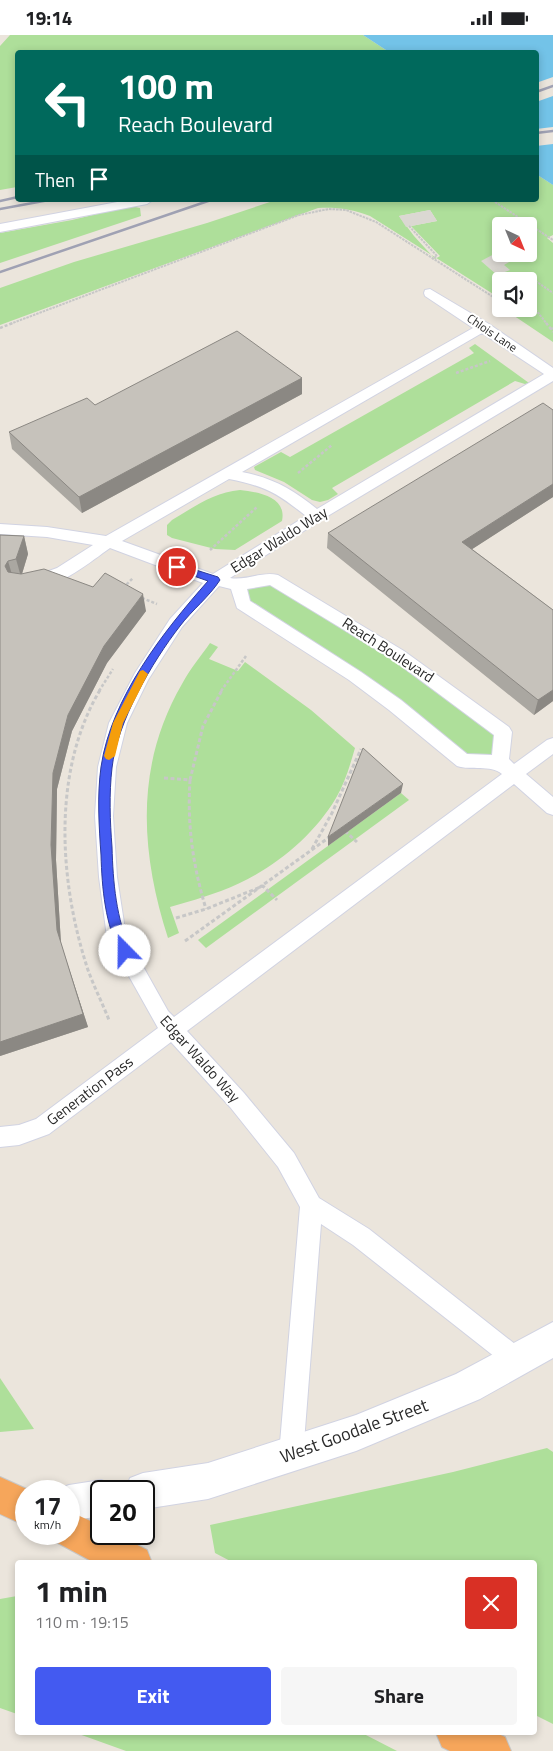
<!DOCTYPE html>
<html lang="en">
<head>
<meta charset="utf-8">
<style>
  :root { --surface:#fff; --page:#f6f6f6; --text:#202124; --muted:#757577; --accent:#435af1 }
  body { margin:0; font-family:"Titillium Web",sans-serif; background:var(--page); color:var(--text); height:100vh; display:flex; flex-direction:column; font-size:19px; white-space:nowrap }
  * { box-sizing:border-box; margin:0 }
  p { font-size:16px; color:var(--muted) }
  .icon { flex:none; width:28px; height:28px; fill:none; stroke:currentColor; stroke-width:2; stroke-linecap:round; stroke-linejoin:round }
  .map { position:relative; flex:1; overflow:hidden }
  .side { position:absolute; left:15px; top:1525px; width:522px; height:175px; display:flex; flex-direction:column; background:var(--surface); border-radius:5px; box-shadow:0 2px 8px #0003 }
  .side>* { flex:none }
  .hud { position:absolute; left:15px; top:15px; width:524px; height:152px; border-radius:5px; box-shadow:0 2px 8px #0003; background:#00695c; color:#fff; overflow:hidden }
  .needle { width:32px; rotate:137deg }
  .controls { position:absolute; left:492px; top:182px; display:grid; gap:10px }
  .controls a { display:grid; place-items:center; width:45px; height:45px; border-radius:5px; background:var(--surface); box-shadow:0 2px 8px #0003; font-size:25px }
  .speed { position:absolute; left:15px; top:1445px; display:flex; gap:10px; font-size:25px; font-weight:700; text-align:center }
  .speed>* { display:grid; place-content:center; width:65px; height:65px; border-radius:50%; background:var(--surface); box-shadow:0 2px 8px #0003; line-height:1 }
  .speed small { font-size:12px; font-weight:400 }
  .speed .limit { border:2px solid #111; border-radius:8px; background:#fff; color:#111 }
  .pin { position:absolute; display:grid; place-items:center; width:42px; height:42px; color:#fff; margin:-21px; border:2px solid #fff; border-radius:50%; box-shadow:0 1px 5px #0007 }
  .me { position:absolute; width:55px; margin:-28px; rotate:338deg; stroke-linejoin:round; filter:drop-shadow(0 0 4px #0008) }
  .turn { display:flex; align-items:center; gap:18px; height:105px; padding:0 20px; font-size:22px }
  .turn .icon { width:65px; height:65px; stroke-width:2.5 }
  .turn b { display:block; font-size:35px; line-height:42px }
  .then { display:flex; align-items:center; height:48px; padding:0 20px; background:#0003; gap:10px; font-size:19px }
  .round { display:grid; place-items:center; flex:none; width:52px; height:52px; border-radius:5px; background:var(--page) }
  .overview { display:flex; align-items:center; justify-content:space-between; height:85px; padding:0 20px }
  h1 { font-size:30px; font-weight:700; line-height:38px }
  .action { display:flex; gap:10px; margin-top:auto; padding:10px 20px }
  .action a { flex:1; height:58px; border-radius:5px; background:var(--accent); color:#fff; font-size:20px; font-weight:700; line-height:58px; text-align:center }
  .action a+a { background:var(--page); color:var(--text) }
  .status { display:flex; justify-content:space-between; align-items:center; height:35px; padding:0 25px; background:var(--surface); direction:ltr }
  .status svg { height:14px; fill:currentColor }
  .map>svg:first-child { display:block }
  .green { fill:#aedf9a; fill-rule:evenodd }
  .plaza { fill:#dbd8d2 }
  .water { fill:#73c3e8 }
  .pier { fill:#ebe5dc }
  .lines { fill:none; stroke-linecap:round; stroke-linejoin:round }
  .lane-casing { stroke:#d1d3e2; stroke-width:2 }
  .secondary-casing { stroke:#d1d3e2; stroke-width:2 }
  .highway-casing { stroke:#c7c7c7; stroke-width:2 }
  .path-far2 { stroke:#c7c7c7; stroke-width:2; stroke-dasharray:2.5 1; stroke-linecap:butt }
  .path-far1 { stroke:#c7c7c7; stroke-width:2.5; stroke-dasharray:3 2; stroke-linecap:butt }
  .path { stroke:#c7c7c7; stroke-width:3; stroke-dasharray:4 2.5; stroke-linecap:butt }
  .lane { fill:#fff; fill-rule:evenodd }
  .secondary { fill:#fff; fill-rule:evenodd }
  .highway { fill:#f6a65b; fill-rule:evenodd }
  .rail { stroke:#9fa1b3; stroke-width:2.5 }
  .wall { fill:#aaa7a1 }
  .shaded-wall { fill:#8b8883 }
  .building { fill:#c6c2bb; stroke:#8b8883 }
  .route { fill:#435af1; stroke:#2c3a9d }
  .slow { fill:#f59e0b }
  .labels { text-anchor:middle; stroke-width:4; stroke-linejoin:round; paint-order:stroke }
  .far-street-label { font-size:12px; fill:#292929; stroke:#fff }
  .street-label { font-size:15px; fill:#292929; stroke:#fff }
  .near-street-label { font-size:18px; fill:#292929; stroke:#fff }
</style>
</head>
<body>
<div class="status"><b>19:14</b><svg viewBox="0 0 49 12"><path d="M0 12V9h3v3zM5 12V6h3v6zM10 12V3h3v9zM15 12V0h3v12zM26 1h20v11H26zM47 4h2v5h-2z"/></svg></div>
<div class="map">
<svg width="553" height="1716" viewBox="0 0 553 1716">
  <rect width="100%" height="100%" fill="#ebe5dc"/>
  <g class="green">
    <polygon points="10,0 363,0 389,17 18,18 17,152 0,155 0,11"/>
    <path d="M 536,139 L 553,150 L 553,200 L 547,203 L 553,208 L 553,307 L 504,274 L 529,274 L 529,246 L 501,246 L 501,264 L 370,181 C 352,174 336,172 318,173 L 0,290 L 0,253 L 74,227 L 207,188 L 276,165 L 536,165 ZM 430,175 L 437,186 L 411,191 L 440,221 L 435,224 L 414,201 L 399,181 ZM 501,191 L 529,191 L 529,219 L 501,219 Z"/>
    <polygon points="130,171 140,173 141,181 0,228 0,198 72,185"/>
    <polygon points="475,309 529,348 525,349 515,346 332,453 338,459 328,465 320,467 312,465 284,447 255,435 254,432 281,417 290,422 474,318 469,313"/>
    <path d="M 240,455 C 259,457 287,462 282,486 L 235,515 L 215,514 L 172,503 L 167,500 L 167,490 L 172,485 C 194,472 214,457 240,455 Z"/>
    <polygon points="272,544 503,697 500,727 463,726 395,670 243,569 238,550"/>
    <path d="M 210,608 L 218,612 L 209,624 L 238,636 L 245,627 L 311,675 L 355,713 C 350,730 345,748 336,763 C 311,805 267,839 221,856 C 205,862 187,867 170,872 L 179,898 L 168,903 C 140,816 135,730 182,649 C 190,634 201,621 210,608 Z"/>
    <polygon points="401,758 409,765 206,913 198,905"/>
    <polygon points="0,1343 34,1394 0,1397"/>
    <polygon points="547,1413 553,1417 553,1689 535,1680 535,1528 234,1528 215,1518 210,1490 453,1437"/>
    <polygon points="17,1561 18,1561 17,1679 0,1673 0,1564"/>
    <polygon points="76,1698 362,1698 397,1716 126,1716"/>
  </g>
  <g class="plaza">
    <polygon points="430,175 437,186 406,192 399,181"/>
    <polygon points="496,218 511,226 504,230 510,235 497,240 481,226"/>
  </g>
  <polygon class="water" points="363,0 553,0 553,150 536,139 536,18 389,17"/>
  <g class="pier">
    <polygon points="553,42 553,61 536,67 536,48"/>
    <polygon points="553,92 553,109 536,111 536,94"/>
  </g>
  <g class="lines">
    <g class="lane-casing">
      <g id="lane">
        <polygon points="128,165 153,165 147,169 0,197 0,189"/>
        <path d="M 430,254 L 489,289 L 553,333 L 553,346 L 321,485 L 230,543 C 246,546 262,536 278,540 L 404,616 L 509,692 L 512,697 L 509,724 L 514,729 L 547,705 L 553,703 L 553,719 L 526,739 L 553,762 L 553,780 L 547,778 L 514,749 L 187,996 L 244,1058 L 294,1118 L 319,1163 L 369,1194 L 525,1317 L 529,1325 L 525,1333 L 517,1337 L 509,1333 L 353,1210 L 321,1189 L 303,1420 L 300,1429 L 291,1432 L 282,1429 L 279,1420 L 300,1172 L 278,1132 L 230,1072 L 171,1007 L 49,1099 L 19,1110 L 0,1112 L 0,1092 L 19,1090 L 36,1084 L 158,993 L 107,902 L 99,842 L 95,781 L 98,732 L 109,688 L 135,638 L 170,584 L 203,548 L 110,513 C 90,527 52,559 27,552 L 25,548 L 27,544 L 57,533 L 93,510 L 47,502 L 0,499 L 0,489 L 47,492 L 106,501 L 473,293 L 425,261 L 424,258 L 425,255 ZM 482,298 L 544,339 L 317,474 C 292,454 273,443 242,437 ZM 229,444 C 265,451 277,458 306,481 L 213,539 L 122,506 ZM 270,550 L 392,624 L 494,700 L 492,720 L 467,719 L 401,665 L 361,637 L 250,566 L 247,554 ZM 219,551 L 231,554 L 237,573 L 349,645 L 389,675 L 457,731 C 471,736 490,729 502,739 L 174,982 L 168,976 L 126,901 L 117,842 L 113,781 L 116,732 L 127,688 L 148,645 L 182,592 Z"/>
      </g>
    </g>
    <g class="secondary-casing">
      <g id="secondary">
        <polygon points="553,1287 553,1323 480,1364 356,1416 208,1464 144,1474 144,1456 125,1456 130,1443 143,1438 208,1428 356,1380 456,1339"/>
        <polygon points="101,1445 114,1450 116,1456 101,1456 101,1481 69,1486 69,1456 56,1455 69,1450"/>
      </g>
    </g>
    <g class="highway-casing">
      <g id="highway">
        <polygon points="0,1442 31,1456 26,1456 26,1491 0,1479"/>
        <polygon points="69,1476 101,1491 101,1499 116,1499 147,1515 152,1528 95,1528 56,1507 53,1499 69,1499"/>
        <polygon points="436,1698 496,1698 505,1702 511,1716 450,1716 442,1712"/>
      </g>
    </g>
    <g class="path-far2">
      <polyline points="495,167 553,205"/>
      <polyline points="409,191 437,221 432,224"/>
      <polyline points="501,239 509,246"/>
      <polyline points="514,246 527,240 553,258"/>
      <polyline points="529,266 547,289"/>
      <polyline points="10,289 299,180 329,174 346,175 376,187 501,267 495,270"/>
    </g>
    <g class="path-far1">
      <polyline points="546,288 551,294"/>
      <polyline points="0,293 13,288"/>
      <polyline points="553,293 551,294 553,297"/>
      <polyline points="456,338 490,326"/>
      <polyline points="298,438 332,410"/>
      <polyline points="210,515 257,472"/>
      <polyline points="123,553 133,543"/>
      <polyline points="142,563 157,569"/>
      <polyline points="99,656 113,634"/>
      <polyline points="221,656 246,621"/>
    </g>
    <g class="path">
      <path d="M 100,655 C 52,736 59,845 87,932 C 93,950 102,967 109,985"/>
      <polyline points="164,743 190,745 203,691 222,655"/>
      <path d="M 190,745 C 187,790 193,831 206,874"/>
      <polyline points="345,796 357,807"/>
      <polyline points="312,814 332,778 361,714"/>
      <polyline points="176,883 206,874 263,851 277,865"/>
      <polyline points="185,906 331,801"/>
    </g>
    <use href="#lane" class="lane"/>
    <use href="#secondary" class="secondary"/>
    <use href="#highway" class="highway"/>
    <g class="rail">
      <polyline points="536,57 553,51"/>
      <polyline points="536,98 553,96"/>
      <polyline points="0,166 18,162"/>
      <polyline points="0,174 49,165"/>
      <polyline points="0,237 211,165"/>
    </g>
  </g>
  <g class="wall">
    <polygon points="302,343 302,359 82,478 12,414 9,397 95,370"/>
    <polygon points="553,375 553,462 472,514 553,575 553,666 534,680 327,513 328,498"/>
    <polygon points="0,500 24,501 28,519 22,539 146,576 107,628 72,696 57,754 56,825 61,909 88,992 0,1021"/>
  </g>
  <g class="shaded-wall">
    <polygon points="302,343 302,359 82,478 79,462"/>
    <polygon points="553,449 553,462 460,522 462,507"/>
    <polygon points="24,501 28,519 21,542 16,524"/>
    <polygon points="8,526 13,543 9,548 5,531"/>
    <polygon points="143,559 146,576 107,628 72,696 57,754 56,825 61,909 88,992 0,1021 0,1007 57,895 51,810 53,738 68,680 104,611"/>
    <polygon points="553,655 553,666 534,680 538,665"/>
    <polygon points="403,749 401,758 328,811 328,802"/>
  </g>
  <g class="building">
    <polygon points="237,296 302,343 79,462 9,397 87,363 95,370"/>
    <polygon points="543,368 553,375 553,449 462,507 553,575 553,655 538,665 328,498"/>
    <polygon points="0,500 24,501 16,524 8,526 5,531 8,537 21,539 44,534 93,552 105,538 143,559 104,611 68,680 53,738 51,810 57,895 83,979 0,1007"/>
    <polygon points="363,713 403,749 328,802"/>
  </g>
  <path class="route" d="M 177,529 L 218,542 L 220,545 C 209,562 192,575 180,591 C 152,627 117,687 112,733 C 109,759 110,786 112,812 C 113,847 116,884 131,916 L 129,919 L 125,921 L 121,919 C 105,890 102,853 101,820 C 99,791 97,761 101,732 C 111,663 163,597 208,546 L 174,534 L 172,532 Z"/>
  <polygon class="slow" points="143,635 148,639 123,688 115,721 109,725 106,724 104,721 113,688 140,636"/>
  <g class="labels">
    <g class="far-street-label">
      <text transform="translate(492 298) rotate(34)" y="4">Chlois Lane</text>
    </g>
    <g class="street-label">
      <text transform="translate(279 505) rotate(-32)" y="5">Edgar Waldo Way</text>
      <text transform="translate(388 615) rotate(33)" y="5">Reach Boulevard</text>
      <text transform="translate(200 1024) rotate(48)" y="5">Edgar Waldo Way</text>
      <text transform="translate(90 1056) rotate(-37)" y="5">Generation Pass</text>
    </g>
    <g class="near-street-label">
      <text transform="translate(354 1396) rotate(-20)" y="6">West Goodale Street</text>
    </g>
  </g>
</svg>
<div class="controls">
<a><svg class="needle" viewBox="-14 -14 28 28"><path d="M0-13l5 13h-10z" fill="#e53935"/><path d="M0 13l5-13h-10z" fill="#757577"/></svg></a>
<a><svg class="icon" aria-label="sound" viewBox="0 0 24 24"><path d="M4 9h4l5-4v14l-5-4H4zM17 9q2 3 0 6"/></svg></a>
</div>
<div class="speed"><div>17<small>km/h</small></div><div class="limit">20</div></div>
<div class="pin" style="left:177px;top:532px;background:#d93025"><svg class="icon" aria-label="arrive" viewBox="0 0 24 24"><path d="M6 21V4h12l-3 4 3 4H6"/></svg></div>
<svg class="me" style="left:125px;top:916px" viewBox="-20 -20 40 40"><circle r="19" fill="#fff"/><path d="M0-13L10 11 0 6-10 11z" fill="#435af1"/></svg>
<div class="hud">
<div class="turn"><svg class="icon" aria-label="left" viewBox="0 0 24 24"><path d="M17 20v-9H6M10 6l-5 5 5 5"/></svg><div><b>100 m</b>Reach Boulevard</div></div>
<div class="then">Then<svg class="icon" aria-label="arrive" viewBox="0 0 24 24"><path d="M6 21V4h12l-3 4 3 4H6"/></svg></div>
</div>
<section class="side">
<div class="overview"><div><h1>1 min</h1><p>110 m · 19:15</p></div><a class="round" style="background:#d93025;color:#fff"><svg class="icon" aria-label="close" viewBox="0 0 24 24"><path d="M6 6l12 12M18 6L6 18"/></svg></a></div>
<div class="action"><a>Exit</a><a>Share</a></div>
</section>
</div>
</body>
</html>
